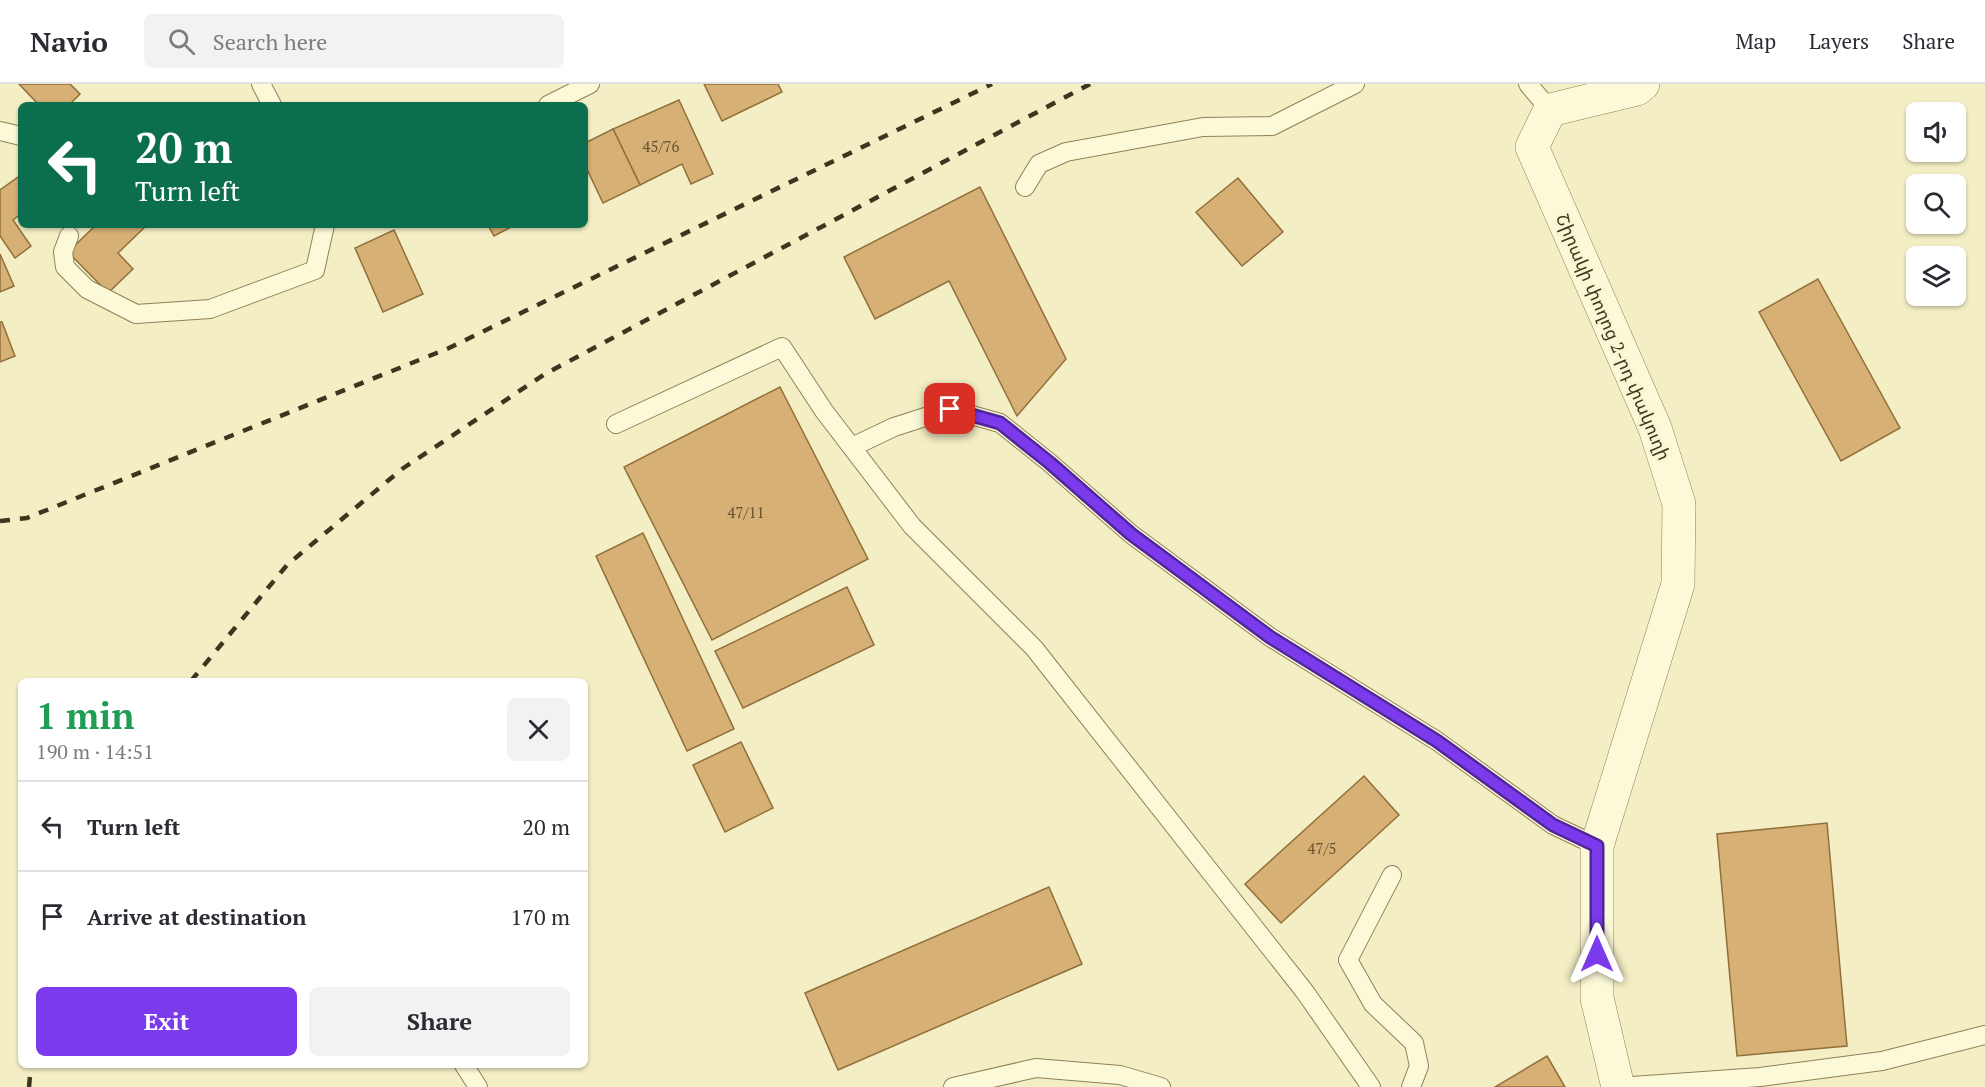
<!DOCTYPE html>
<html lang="en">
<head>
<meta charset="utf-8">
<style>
  :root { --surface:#fff; --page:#f2f2f3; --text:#2b2b33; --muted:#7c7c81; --line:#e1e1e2; --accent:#7c3aed }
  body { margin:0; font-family:"PT Serif","Noto Sans Armenian",serif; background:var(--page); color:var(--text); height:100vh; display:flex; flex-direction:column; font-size:22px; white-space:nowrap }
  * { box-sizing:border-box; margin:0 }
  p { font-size:20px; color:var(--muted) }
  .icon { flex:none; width:33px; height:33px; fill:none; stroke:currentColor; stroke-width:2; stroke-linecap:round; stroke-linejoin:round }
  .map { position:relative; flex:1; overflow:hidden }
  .drawer { position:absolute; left:18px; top:594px; width:570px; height:390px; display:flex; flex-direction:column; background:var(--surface); border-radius:9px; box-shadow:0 2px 4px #0004 }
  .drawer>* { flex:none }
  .banner { position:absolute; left:18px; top:18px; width:570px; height:126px; border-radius:9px; box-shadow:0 2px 4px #0004; background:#0b6e4f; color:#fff; overflow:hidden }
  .buttons { position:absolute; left:1906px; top:18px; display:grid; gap:12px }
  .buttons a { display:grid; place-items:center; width:60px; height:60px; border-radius:9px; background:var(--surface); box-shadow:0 2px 4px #0004; font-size:30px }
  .pin { position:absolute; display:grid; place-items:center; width:51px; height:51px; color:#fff; margin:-26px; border-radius:12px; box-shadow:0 3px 9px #0006 }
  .me { position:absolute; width:66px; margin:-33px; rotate:0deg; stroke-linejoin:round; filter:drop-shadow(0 0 4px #0008) }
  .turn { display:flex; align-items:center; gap:21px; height:126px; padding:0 18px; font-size:27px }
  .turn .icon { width:78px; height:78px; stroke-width:2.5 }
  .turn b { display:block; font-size:42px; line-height:51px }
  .round { display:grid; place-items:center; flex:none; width:63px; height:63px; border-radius:9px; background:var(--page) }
  .overview { display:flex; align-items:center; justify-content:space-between; height:102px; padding:0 18px }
  h1 { font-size:36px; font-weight:700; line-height:45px; color:#1e9e55 }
  .cta { display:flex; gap:12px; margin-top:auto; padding:12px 18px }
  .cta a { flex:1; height:69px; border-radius:9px; background:var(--accent); color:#fff; font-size:24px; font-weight:700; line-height:69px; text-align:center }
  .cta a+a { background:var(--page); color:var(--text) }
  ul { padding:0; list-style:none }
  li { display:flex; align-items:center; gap:18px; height:90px; padding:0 18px; border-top:2px solid var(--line) }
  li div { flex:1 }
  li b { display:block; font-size:22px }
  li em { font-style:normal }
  header { display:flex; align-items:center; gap:36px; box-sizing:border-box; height:84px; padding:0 30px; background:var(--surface); border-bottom:2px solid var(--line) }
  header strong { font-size:28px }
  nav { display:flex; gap:33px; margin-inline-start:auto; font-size:21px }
  .search { width:420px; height:54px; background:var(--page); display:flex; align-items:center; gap:15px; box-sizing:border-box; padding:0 21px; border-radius:9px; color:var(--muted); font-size:22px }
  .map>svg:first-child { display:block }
  .building { fill:#d6b075; stroke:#926f3a; stroke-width:1.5 }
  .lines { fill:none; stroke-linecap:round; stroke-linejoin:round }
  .lane-casing { stroke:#908157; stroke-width:20 }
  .street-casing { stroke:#908157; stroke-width:34 }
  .lane { stroke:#fcf9d8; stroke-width:18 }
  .street { stroke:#fcf9d8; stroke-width:33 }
  .rail { stroke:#3f341d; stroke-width:4.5; stroke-dasharray:10 10; stroke-linecap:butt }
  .route-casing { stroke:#51269a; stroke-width:15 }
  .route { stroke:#7c3aed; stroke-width:10 }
  .labels { text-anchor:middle; stroke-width:6; stroke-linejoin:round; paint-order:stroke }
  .number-label { font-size:15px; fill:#655333 }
  .street-label { font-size:18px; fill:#3f341d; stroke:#f9f6d4 }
</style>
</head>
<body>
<header>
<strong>Navio</strong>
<div class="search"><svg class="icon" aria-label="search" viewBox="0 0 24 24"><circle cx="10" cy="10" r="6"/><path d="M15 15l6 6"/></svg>Search here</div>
<nav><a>Map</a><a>Layers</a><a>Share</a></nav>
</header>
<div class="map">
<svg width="1985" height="1003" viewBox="0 0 1985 1003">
  <rect width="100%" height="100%" fill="#f3eec4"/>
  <g class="building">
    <polygon points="19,0 70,0 80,10 69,21 39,21"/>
    <polygon points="704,0 778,0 782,8 722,37"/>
    <polygon points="679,16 713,90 691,100 682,80 640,101 613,45"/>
    <polygon points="613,45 640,101 603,119 585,81 585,59"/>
    <polygon points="21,91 21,130 13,136 31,162 15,174 0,152 0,106"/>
    <polygon points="1238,94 1283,148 1242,182 1196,128"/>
    <polygon points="980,103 1066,275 1017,332 949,197 875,235 844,173"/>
    <polygon points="96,141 147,141 118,169 133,185 108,209 68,168"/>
    <polygon points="488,141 515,141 494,152"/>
    <polygon points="394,146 423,210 383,228 355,164"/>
    <polygon points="0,170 14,202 0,208"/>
    <polygon points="1818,195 1900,344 1841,377 1759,228"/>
    <polygon points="0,238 2,238 15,272 0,278"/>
    <polygon points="780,303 868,475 712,556 624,383"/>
    <polygon points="643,449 734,645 687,667 596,472"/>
    <polygon points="847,503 874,561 743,624 715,567"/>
    <polygon points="741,658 773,724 725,748 693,681"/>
    <polygon points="1364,692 1399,731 1281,839 1245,800"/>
    <polygon points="1827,739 1847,962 1737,972 1717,750"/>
    <polygon points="1049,803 1082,880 838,986 805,909"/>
    <polygon points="1547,972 1565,1003 1495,1003"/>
  </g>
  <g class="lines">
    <g class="lane-casing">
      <g id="lane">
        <polyline points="261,0 272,21"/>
        <polyline points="1528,0 1550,26"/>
        <polyline points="548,21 590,0"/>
        <polyline points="0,47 21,52"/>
        <polyline points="1025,103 1039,80 1066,68 1203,43 1272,42 1355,0"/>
        <polyline points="69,152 63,168 65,183 87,205 136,230 210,225 315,186 325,141"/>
        <polyline points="616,340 782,263 824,327 912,442 1034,564 1305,908 1371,1003"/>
        <polyline points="852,363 894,343 950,325 1000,339 1050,379 1131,450 1270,553 1437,657 1553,741 1597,762"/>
        <polyline points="1392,791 1348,876 1373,920 1414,959 1419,982 1411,1003"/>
        <polyline points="464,981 478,1003"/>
        <polyline points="953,1003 1036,984 1120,991 1161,1003"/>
        <polyline points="1618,1003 1760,993 1882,977 1985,951"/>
      </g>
    </g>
    <g class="street-casing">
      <polyline id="street" points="1618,1003 1597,914 1597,762 1678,500 1679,420 1655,344 1532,63 1550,26 1637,5 1643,0"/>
    </g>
    <use href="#lane" class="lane"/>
    <use href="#street" class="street"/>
    <g class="rail">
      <polyline points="0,437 27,434 449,264 992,0"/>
      <polyline points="191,597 287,481 402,385 545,290 1090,0"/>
      <polyline points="29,1003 31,981"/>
    </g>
  </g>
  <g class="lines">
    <g class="route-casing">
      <polyline id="route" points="950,325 1000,339 1050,379 1131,450 1270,553 1437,657 1553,741 1597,762 1597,870"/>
    </g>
    <use href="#route" class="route"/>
  </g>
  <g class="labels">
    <g class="number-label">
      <text x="661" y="68">45/76</text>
      <text x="746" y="434">47/11</text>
      <text x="1322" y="770">47/5</text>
    </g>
    <g class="street-label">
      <text transform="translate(1613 253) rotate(67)" y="6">Շիրակի փողոց 2-րդ փակուղի</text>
    </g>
  </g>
</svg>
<div class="buttons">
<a><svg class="icon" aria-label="sound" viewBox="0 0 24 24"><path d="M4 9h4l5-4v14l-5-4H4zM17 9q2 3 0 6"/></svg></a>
<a><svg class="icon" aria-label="search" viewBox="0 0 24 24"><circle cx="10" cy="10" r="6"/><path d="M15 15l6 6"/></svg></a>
<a><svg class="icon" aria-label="layers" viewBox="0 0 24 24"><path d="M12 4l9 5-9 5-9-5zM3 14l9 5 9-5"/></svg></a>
</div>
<div class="pin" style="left:950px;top:325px;background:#d93025"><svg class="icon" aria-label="arrive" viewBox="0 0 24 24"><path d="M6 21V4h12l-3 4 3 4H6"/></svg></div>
<svg class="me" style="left:1597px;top:870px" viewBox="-20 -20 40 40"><path d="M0-17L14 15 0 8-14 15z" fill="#7c3aed" stroke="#fff" stroke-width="4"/></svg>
<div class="banner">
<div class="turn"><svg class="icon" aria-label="left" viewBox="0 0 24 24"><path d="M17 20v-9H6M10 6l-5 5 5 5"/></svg><div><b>20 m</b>Turn left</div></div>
</div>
<section class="drawer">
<div class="overview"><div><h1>1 min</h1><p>190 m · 14:51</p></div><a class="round"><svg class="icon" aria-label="close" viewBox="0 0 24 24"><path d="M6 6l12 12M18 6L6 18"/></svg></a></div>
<ul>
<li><svg class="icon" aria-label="left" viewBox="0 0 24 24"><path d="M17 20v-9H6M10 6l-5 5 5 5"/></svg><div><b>Turn left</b></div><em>20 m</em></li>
<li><svg class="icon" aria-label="arrive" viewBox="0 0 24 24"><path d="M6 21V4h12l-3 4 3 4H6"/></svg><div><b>Arrive at destination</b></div><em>170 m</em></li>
</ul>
<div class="cta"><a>Exit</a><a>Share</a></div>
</section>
</div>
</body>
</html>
